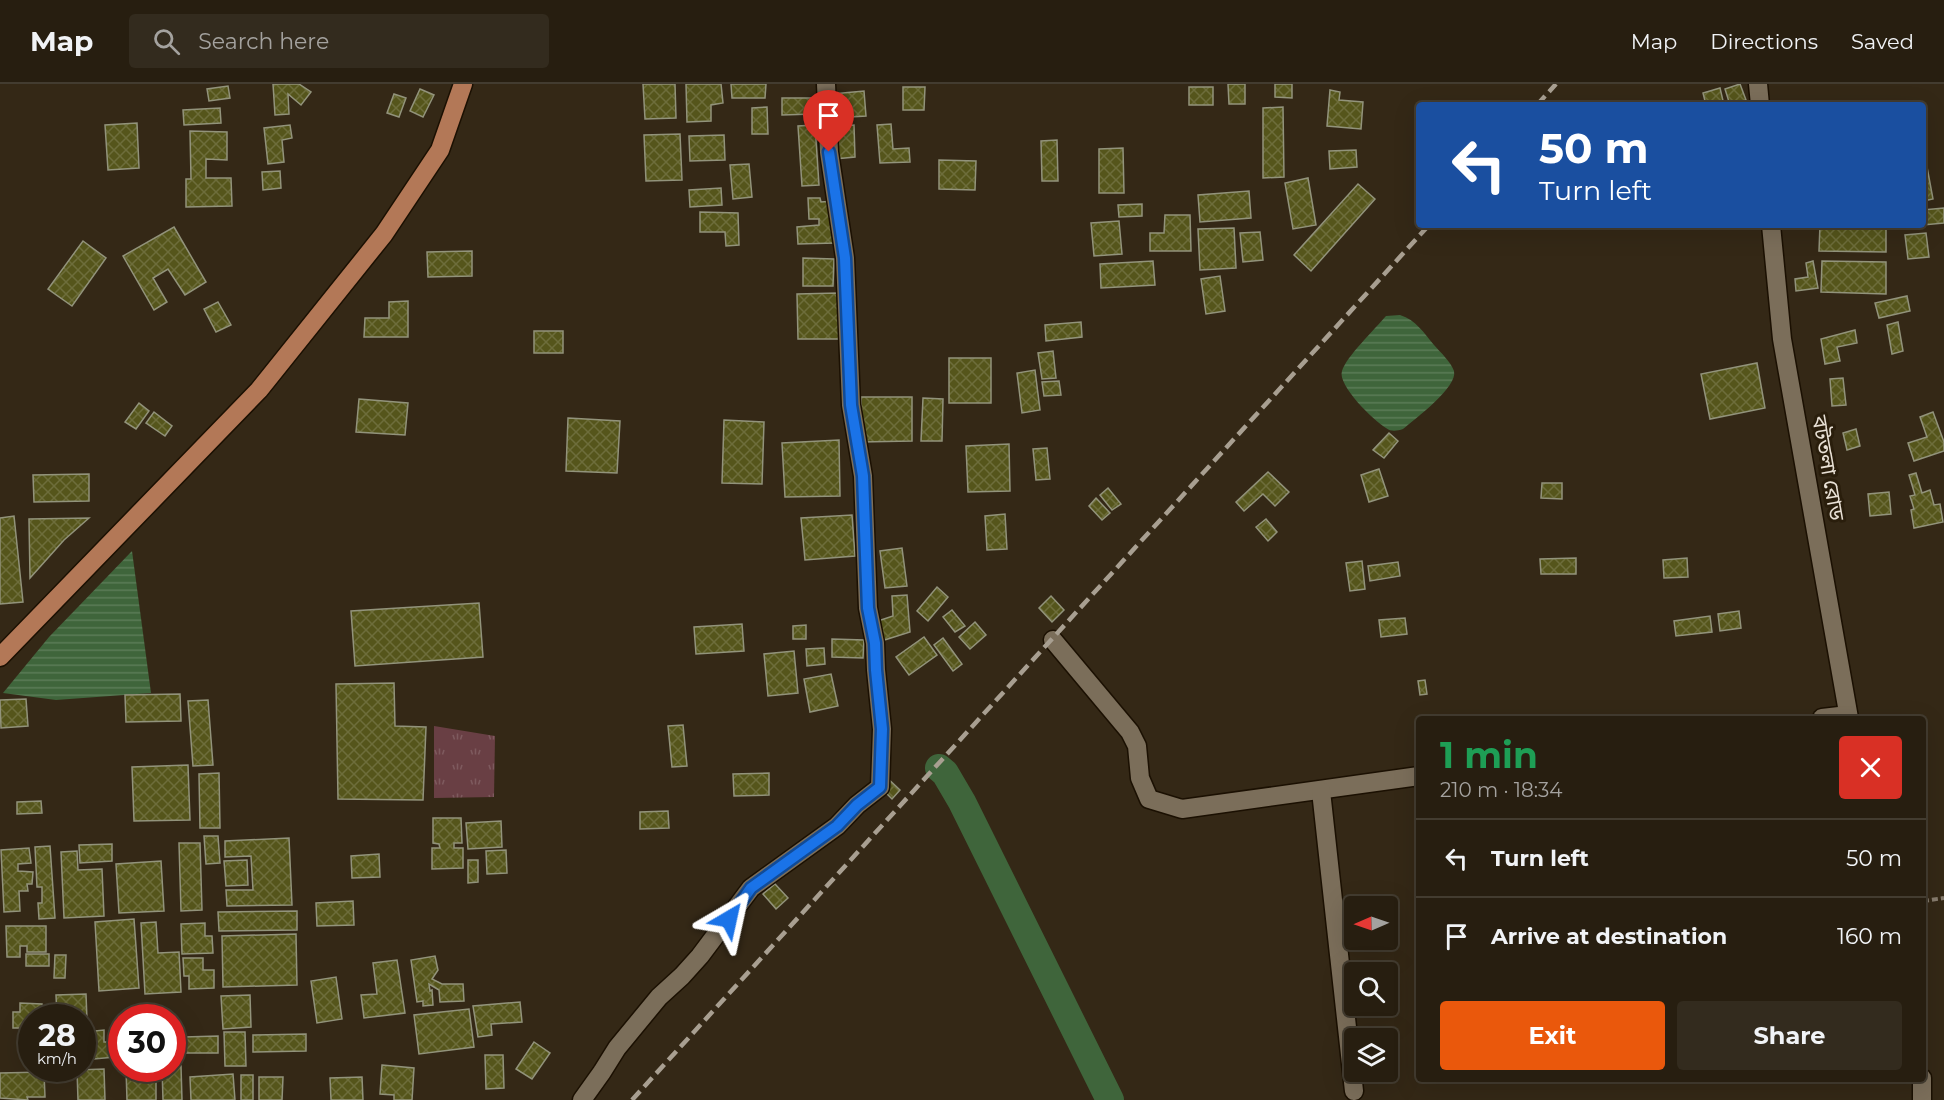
<!DOCTYPE html>
<html lang="en">
<head>
<meta charset="utf-8">
<style>
  :root { --surface:#271e10; --page:#332b1e; --text:#f1f3f6; --muted:#a4a29f; --line:#433c30; --accent:#ea580c }
  body { margin:0; font-family:Montserrat,"Noto Sans Bengali",sans-serif; background:var(--page); color:var(--text); height:100vh; display:flex; flex-direction:column; font-size:22px; white-space:nowrap }
  * { box-sizing:border-box; margin:0 }
  p { font-size:20px; color:var(--muted) }
  .icon { flex:none; width:33px; height:33px; fill:none; stroke:currentColor; stroke-width:2; stroke-linecap:round; stroke-linejoin:round }
  .map { position:relative; flex:1; overflow:hidden }
  .sheet { position:absolute; left:1416px; top:632px; width:510px; height:366px; display:flex; flex-direction:column; background:var(--surface); border-radius:6px; box-shadow:0 6px 24px #0002,0 0 0 2px var(--line) }
  .sheet>* { flex:none }
  .hud { position:absolute; left:1416px; top:18px; width:510px; height:126px; border-radius:6px; box-shadow:0 6px 24px #0002,0 0 0 2px var(--line); background:#1a4fa0; color:#fff; overflow:hidden }
  .needle { width:39px; rotate:268deg }
  .controls { position:absolute; left:1344px; top:812px; display:grid; gap:12px }
  .controls a { display:grid; place-items:center; width:54px; height:54px; border-radius:6px; background:var(--surface); box-shadow:0 6px 24px #0002,0 0 0 2px var(--line); font-size:30px }
  .speed { position:absolute; left:18px; top:920px; display:flex; gap:12px; font-size:30px; font-weight:700; text-align:center }
  .speed>* { display:grid; place-content:center; width:78px; height:78px; border-radius:50%; background:var(--surface); box-shadow:0 6px 24px #0002,0 0 0 2px var(--line); line-height:1 }
  .speed small { font-size:15px; font-weight:400 }
  .speed .limit { border:9px solid #d22; background:#fff; color:#111 }
  .pin { position:absolute; display:grid; place-items:center; width:51px; height:51px; color:#fff; margin:-62px -26px; border-radius:50% 50% 50% 0; rotate:-45deg; box-shadow:0 0 6px #0007 }
  .pin .icon { rotate:45deg }
  .me { position:absolute; width:66px; margin:-33px; rotate:36deg; stroke-linejoin:round; filter:drop-shadow(0 0 4px #0008) }
  .turn { display:flex; align-items:center; gap:21px; height:126px; padding:0 24px; font-size:27px }
  .turn .icon { width:78px; height:78px; stroke-width:2.5 }
  .turn b { display:block; font-size:42px; line-height:51px }
  .round { display:grid; place-items:center; flex:none; width:63px; height:63px; border-radius:6px; background:var(--page) }
  .overview { display:flex; align-items:center; justify-content:space-between; height:102px; padding:0 24px }
  h1 { font-size:36px; font-weight:700; line-height:45px; color:#1e9e55 }
  .button { display:flex; gap:12px; margin-top:auto; padding:12px 24px }
  .button a { flex:1; height:69px; border-radius:6px; background:var(--accent); color:#fff; font-size:24px; font-weight:700; line-height:69px; text-align:center }
  .button a+a { background:var(--page); color:var(--text) }
  ul { padding:0; list-style:none }
  li { display:flex; align-items:center; gap:18px; height:78px; padding:0 24px; border-top:2px solid var(--line) }
  li div { flex:1 }
  li b { display:block; font-size:22px }
  li em { font-style:normal }
  header { display:flex; align-items:center; gap:36px; box-sizing:border-box; height:84px; padding:0 30px; background:var(--surface); border-bottom:2px solid var(--line) }
  header strong { font-size:28px }
  nav { display:flex; gap:33px; margin-inline-start:auto; font-size:21px }
  .search { width:420px; height:54px; background:var(--page); display:flex; align-items:center; gap:15px; box-sizing:border-box; padding:0 21px; border-radius:6px; color:var(--muted); font-size:22px }
  .map>svg:first-child { display:block }
  .park { fill:url(#park-tufts) }
  .water { fill:url(#water-rules) }
  .lines { fill:none; stroke-linecap:round; stroke-linejoin:round }
  .canal { stroke:#3f653b; stroke-width:28 }
  .building { fill:url(#building-cross-hatch); stroke:#92937b; stroke-width:1.5 }
  .minor-casing { stroke:#1b1002; stroke-width:21 }
  .major-casing { stroke:#1b1002; stroke-width:21 }
  .path { stroke:#867b6d; stroke-width:4; stroke-dasharray:6 3; stroke-linecap:butt }
  .minor { stroke:#7b6e5a; stroke-width:18 }
  .major { stroke:#b37857; stroke-width:18 }
  .rail { stroke:#a89f91; stroke-width:4.5; stroke-dasharray:12 6; stroke-linecap:butt }
  .route-casing { stroke:#114b97; stroke-width:15 }
  .route { stroke:#1a73e8; stroke-width:10 }
  .labels { text-anchor:middle; stroke-width:6; stroke-linejoin:round; paint-order:stroke }
  .street-label { font-size:21px; fill:#e9e1d6; stroke:#2a1e0c }
</style>
</head>
<body>
<header>
<strong>Map</strong>
<div class="search"><svg class="icon" aria-label="search" viewBox="0 0 24 24"><circle cx="10" cy="10" r="6"/><path d="M15 15l6 6"/></svg>Search here</div>
<nav><a>Map</a><a>Directions</a><a>Saved</a></nav>
</header>
<div class="map">
<svg width="1944" height="1016" viewBox="0 0 1944 1016">
  <defs>
    <pattern id="park-tufts" width="24" height="20" patternUnits="userSpaceOnUse" patternTransform="scale(1.5)"><rect width="24" height="20" fill="#693f44"/><path d="M3 7l-1-3M5 7V3M7 7l1-3M15 17l-1-3M17 17v-4M19 17l1-3" fill="none" stroke="#7e5a5e"/></pattern>
    <pattern id="water-rules" width="6" height="5" patternUnits="userSpaceOnUse" patternTransform="scale(1.5)"><rect width="6" height="5" fill="#3f653b"/><path d="M0 2.5h6" fill="none" stroke="#5b7b57"/></pattern>
    <pattern id="building-cross-hatch" width="8" height="8" patternUnits="userSpaceOnUse" patternTransform="scale(1.5)"><rect width="8" height="8" fill="#55551b"/><path d="M0 0l8 8M0 8l8-8" fill="none" stroke="#6d6d3b"/></pattern>
  </defs>
  <rect width="100%" height="100%" fill="#342816"/>
  <polygon class="park" points="434,642 495,652 494,713 434,714"/>
  <g class="water">
    <path d="M 1400,231 C 1416,236 1424,249 1434,261 C 1441,269 1451,278 1454,287 C 1458,303 1415,335 1403,345 C 1397,347 1391,348 1386,344 C 1374,337 1337,301 1342,287 C 1346,273 1375,245 1386,232 Z"/>
    <polygon points="132,467 151,609 56,616 3,609 49,553"/>
  </g>
  <g class="lines">
    <polyline class="canal" points="939,684 945,689 962,718 1110,1016"/>
  </g>
  <g class="building">
    <polygon points="273,0 299,0 311,8 301,21 288,10 289,30 275,31"/>
    <polygon points="643,0 675,0 676,34 645,35"/>
    <polygon points="686,0 721,0 723,19 711,21 711,37 687,38"/>
    <polygon points="731,0 766,0 765,14 732,14"/>
    <polygon points="1228,0 1245,0 1245,20 1229,20"/>
    <polygon points="1275,0 1292,0 1292,14 1275,13"/>
    <polygon points="1740,0 1746,16 1730,21 1725,5"/>
    <polygon points="228,2 230,14 209,17 207,5"/>
    <polygon points="903,3 925,3 924,26 903,26"/>
    <rect x="1189" y="3" width="24" height="18"/>
    <polygon points="1720,4 1724,21 1706,21 1703,9"/>
    <polygon points="420,5 434,11 423,33 410,27"/>
    <polygon points="1330,6 1340,8 1339,16 1363,18 1361,45 1327,42"/>
    <polygon points="864,7 866,32 834,34 832,10"/>
    <polygon points="394,10 406,14 399,33 387,29"/>
    <polygon points="782,14 813,14 813,30 782,31"/>
    <polygon points="767,23 768,50 752,50 752,24"/>
    <polygon points="1283,23 1284,93 1263,94 1263,24"/>
    <polygon points="220,24 221,39 184,41 183,26"/>
    <polygon points="137,39 139,84 108,86 105,41"/>
    <polygon points="891,40 893,65 909,64 910,78 880,79 877,41"/>
    <polygon points="290,41 292,54 282,56 284,78 268,80 264,44"/>
    <polygon points="815,41 819,101 802,102 798,42"/>
    <polygon points="854,41 855,73 835,75 833,43"/>
    <polygon points="190,47 227,48 227,76 206,75 206,94 231,94 232,122 186,123 186,95 191,95"/>
    <polygon points="680,50 682,96 646,97 644,51"/>
    <polygon points="724,51 725,76 690,77 689,52"/>
    <polygon points="1057,56 1058,97 1042,97 1041,57"/>
    <polygon points="1123,64 1124,109 1099,109 1099,65"/>
    <polygon points="1356,66 1357,83 1330,85 1329,67"/>
    <polygon points="939,76 976,77 975,106 939,105"/>
    <polygon points="749,80 752,113 733,115 730,81"/>
    <polygon points="1927,83 1933,115 1923,117 1923,84"/>
    <polygon points="280,87 281,104 263,106 262,88"/>
    <polygon points="1308,94 1316,141 1293,145 1285,99"/>
    <polygon points="1358,100 1375,115 1311,187 1294,171"/>
    <polygon points="721,104 722,121 690,123 689,106"/>
    <polygon points="1249,107 1251,134 1200,138 1198,111"/>
    <polygon points="808,114 820,114 821,118 833,117 835,159 798,160 797,143 819,141 819,135 809,135"/>
    <polygon points="1142,120 1142,132 1119,133 1118,121"/>
    <polygon points="1944,124 1944,139 1923,141 1923,126"/>
    <polygon points="700,128 738,129 739,161 726,162 725,148 700,148"/>
    <polygon points="1165,131 1190,131 1191,167 1150,167 1150,149 1164,149"/>
    <polygon points="1119,137 1122,170 1094,172 1091,139"/>
    <polygon points="1820,141 1886,141 1886,168 1819,167"/>
    <polygon points="174,143 206,198 185,211 168,185 153,194 167,218 154,226 123,172"/>
    <polygon points="1234,144 1236,184 1200,186 1198,145"/>
    <polygon points="1260,148 1263,176 1243,178 1240,149"/>
    <polygon points="1926,149 1929,173 1908,175 1905,151"/>
    <polygon points="83,157 106,174 72,222 48,205"/>
    <polygon points="472,167 472,192 428,193 427,168"/>
    <polygon points="803,174 834,175 833,202 803,202"/>
    <polygon points="1153,177 1155,201 1101,204 1100,180"/>
    <polygon points="1813,177 1818,204 1796,207 1795,195 1808,193 1806,179"/>
    <polygon points="1822,177 1886,178 1886,210 1821,208"/>
    <polygon points="1220,192 1225,227 1206,230 1201,195"/>
    <polygon points="838,209 839,255 798,255 797,210"/>
    <polygon points="1907,212 1910,227 1879,234 1875,219"/>
    <polygon points="408,217 408,253 364,253 365,234 389,234 389,218"/>
    <polygon points="218,218 231,241 216,248 204,225"/>
    <polygon points="1081,238 1082,253 1046,257 1045,241"/>
    <polygon points="1898,238 1903,267 1892,270 1887,241"/>
    <polygon points="1855,246 1857,259 1837,263 1840,277 1825,280 1821,255"/>
    <rect x="534" y="247" width="29" height="22"/>
    <polygon points="1053,267 1056,294 1042,295 1038,269"/>
    <rect x="949" y="274" width="42" height="45"/>
    <polygon points="1757,279 1765,324 1710,335 1701,290"/>
    <polygon points="1035,286 1040,326 1022,329 1017,289"/>
    <polygon points="1843,294 1846,321 1832,322 1830,295"/>
    <polygon points="1059,297 1061,311 1044,312 1042,298"/>
    <polygon points="861,313 912,313 912,357 861,358"/>
    <polygon points="923,314 943,315 942,357 921,357"/>
    <polygon points="359,315 408,319 405,351 356,348"/>
    <polygon points="139,319 149,327 136,345 125,338"/>
    <polygon points="154,328 172,342 165,352 146,339"/>
    <polygon points="1933,328 1944,358 1944,367 1914,377 1908,359 1927,353 1920,333"/>
    <polygon points="568,334 620,337 617,389 566,387"/>
    <polygon points="724,336 764,338 762,400 722,399"/>
    <polygon points="1856,345 1860,362 1847,366 1843,349"/>
    <polygon points="1389,349 1398,357 1384,374 1373,366"/>
    <polygon points="839,356 840,412 785,413 782,359"/>
    <polygon points="1009,360 1010,407 968,408 966,362"/>
    <polygon points="1047,364 1050,395 1036,396 1033,365"/>
    <polygon points="1379,385 1388,412 1369,418 1361,391"/>
    <polygon points="1268,388 1289,408 1275,422 1263,410 1244,427 1236,418"/>
    <polygon points="1916,389 1922,409 1930,406 1934,421 1940,420 1943,438 1914,444 1911,426 1914,425 1910,412 1915,411 1909,391"/>
    <polygon points="89,390 89,417 34,418 33,391"/>
    <polygon points="1542,399 1562,399 1562,415 1541,414"/>
    <polygon points="1108,404 1121,420 1112,426 1100,411"/>
    <polygon points="1889,408 1891,430 1870,432 1868,410"/>
    <polygon points="1096,414 1110,429 1102,436 1089,422"/>
    <polygon points="1005,430 1007,465 987,466 985,432"/>
    <polygon points="852,431 855,472 805,476 801,434"/>
    <polygon points="14,432 23,518 0,520 0,434"/>
    <polygon points="89,434 64,456 30,494 29,435"/>
    <polygon points="1266,435 1277,448 1268,457 1256,443"/>
    <polygon points="902,464 907,502 885,504 880,467"/>
    <polygon points="1576,474 1576,490 1541,490 1540,475"/>
    <polygon points="1687,474 1688,493 1664,494 1663,476"/>
    <polygon points="1362,477 1365,505 1350,507 1346,479"/>
    <polygon points="1398,478 1400,492 1370,497 1368,482"/>
    <polygon points="937,503 948,513 928,537 917,527"/>
    <polygon points="907,511 910,548 875,559 869,540 893,532 892,512"/>
    <polygon points="1051,512 1064,526 1052,538 1039,524"/>
    <polygon points="479,519 483,573 355,582 351,527"/>
    <polygon points="952,526 965,542 955,548 943,533"/>
    <polygon points="1739,527 1741,544 1720,547 1718,530"/>
    <polygon points="1710,532 1712,548 1676,552 1674,537"/>
    <polygon points="1405,534 1407,550 1381,553 1379,536"/>
    <polygon points="975,538 986,551 970,565 959,553"/>
    <polygon points="742,540 744,567 696,570 694,543"/>
    <polygon points="806,541 806,555 793,555 793,542"/>
    <polygon points="924,553 937,571 909,591 896,573"/>
    <polygon points="943,554 962,580 953,587 934,561"/>
    <polygon points="832,555 864,556 863,574 832,573"/>
    <polygon points="824,564 825,580 807,582 806,565"/>
    <polygon points="794,567 798,609 768,612 764,570"/>
    <polygon points="831,590 838,622 810,628 804,595"/>
    <polygon points="1425,596 1427,610 1420,611 1418,597"/>
    <polygon points="394,599 395,642 426,643 423,716 338,715 336,600"/>
    <polygon points="180,610 181,637 126,638 125,611"/>
    <polygon points="26,615 28,642 1,644 0,616"/>
    <polygon points="208,616 213,681 193,682 188,617"/>
    <polygon points="683,641 687,682 672,683 668,642"/>
    <polygon points="188,681 190,736 134,737 132,683"/>
    <polygon points="219,689 220,744 200,744 199,690"/>
    <polygon points="769,689 769,711 734,712 733,690"/>
    <polygon points="883,690 900,706 892,715 875,698"/>
    <polygon points="41,717 42,729 17,730 17,718"/>
    <polygon points="668,727 669,744 640,745 640,728"/>
    <polygon points="433,734 461,734 462,759 454,759 454,764 463,764 463,784 432,785 432,764 440,764 439,760 433,759"/>
    <polygon points="501,737 502,763 468,765 466,739"/>
    <polygon points="204,752 218,752 220,779 206,780"/>
    <polygon points="289,754 292,821 227,822 226,806 253,806 251,772 225,773 225,757"/>
    <polygon points="179,759 200,759 202,826 181,827"/>
    <polygon points="112,760 112,777 80,779 79,761"/>
    <polygon points="50,762 55,834 39,835 38,819 42,819 42,803 37,803 35,763"/>
    <polygon points="29,764 31,779 18,780 18,787 33,788 32,800 27,800 28,807 19,807 20,827 4,828 1,766"/>
    <polygon points="506,766 507,789 487,790 486,767"/>
    <polygon points="77,767 78,786 102,785 104,832 64,834 61,768"/>
    <polygon points="379,770 380,793 352,794 351,772"/>
    <polygon points="247,776 248,801 226,802 224,777"/>
    <polygon points="468,776 478,776 478,798 468,799"/>
    <polygon points="161,777 164,827 119,829 116,780"/>
    <polygon points="775,800 788,814 776,825 763,810"/>
    <polygon points="353,817 354,841 317,842 316,819"/>
    <polygon points="297,827 297,846 219,847 218,828"/>
    <polygon points="134,835 139,904 99,907 95,838"/>
    <polygon points="156,838 158,869 179,868 181,908 145,910 141,839"/>
    <polygon points="205,839 205,852 212,852 213,869 182,870 181,840"/>
    <polygon points="6,842 46,842 46,868 27,868 27,862 20,862 20,873 7,873"/>
    <polygon points="296,850 297,901 223,903 222,852"/>
    <rect x="26" y="870" width="23" height="12"/>
    <polygon points="55,871 66,871 65,894 54,894"/>
    <polygon points="435,872 438,886 432,895 442,900 463,900 464,917 440,918 439,906 429,900 430,907 432,906 433,921 423,922 423,917 417,918 411,876"/>
    <polygon points="183,874 203,874 203,886 214,886 214,904 189,905 189,892 184,892"/>
    <polygon points="397,876 405,929 364,934 361,911 377,910 373,879"/>
    <polygon points="336,893 342,935 317,939 311,897"/>
    <polygon points="86,910 87,936 82,936 82,933 57,933 56,911"/>
    <polygon points="250,911 251,943 223,945 221,912"/>
    <polygon points="520,918 522,938 491,940 492,951 478,953 473,922"/>
    <polygon points="20,919 42,920 42,933 28,933 28,944 13,944 13,928 20,928"/>
    <polygon points="469,925 474,963 419,970 414,931"/>
    <polygon points="82,940 85,940 85,948 104,946 104,958 114,958 115,973 94,975 93,964 86,965 86,971 82,971"/>
    <polygon points="224,948 245,948 246,982 225,982"/>
    <polygon points="306,950 306,967 253,968 253,951"/>
    <polygon points="218,952 218,969 184,969 184,953"/>
    <polygon points="534,958 550,969 532,995 516,985"/>
    <polygon points="485,971 503,971 504,1004 486,1005"/>
    <polygon points="382,981 414,984 412,1016 394,1016 394,1011 380,1010"/>
    <polygon points="172,982 181,982 182,1016 163,1016 162,984 172,984"/>
    <polygon points="104,985 105,1016 78,1016 77,986"/>
    <polygon points="126,985 156,985 156,1016 127,1016"/>
    <polygon points="44,988 45,1013 27,1013 28,1016 0,1014 0,989"/>
    <polygon points="233,990 235,1016 191,1016 190,993"/>
    <rect x="241" y="991" width="12" height="25"/>
    <polygon points="259,993 283,993 282,1016 259,1016"/>
    <polygon points="362,993 363,1016 331,1016 330,994"/>
  </g>
  <g class="lines">
    <g class="minor-casing">
      <g id="minor">
        <polyline points="1758,0 1760,21"/>
        <polyline points="1771,141 1782,255 1849,634"/>
        <polyline points="1053,556 1130,648 1137,662 1140,694 1149,715 1182,725 1419,692"/>
        <polyline points="1822,634 1848,631"/>
        <polyline points="1321,707 1354,1007"/>
        <polyline points="1922,994 1922,1016"/>
        <polyline points="582,1016 602,988 617,964 659,913 682,892 700,872 751,804 837,742 857,721 880,703 882,645 876,586 875,559 868,524 863,392 851,321 845,174 829,68 826,0"/>
      </g>
    </g>
    <g class="major-casing">
      <polyline id="major" points="0,573 259,306 384,150 440,66 463,0"/>
    </g>
    <polyline class="path" points="1923,817 1944,814"/>
    <use href="#minor" class="minor"/>
    <use href="#major" class="major"/>
    <g class="rail">
      <polyline points="1537,21 1556,0"/>
      <polyline points="632,1016 1429,141"/>
    </g>
  </g>
  <g class="lines">
    <g class="route-casing">
      <polyline id="route" points="729,835 751,804 837,742 857,721 880,703 882,645 876,586 875,559 868,524 863,392 851,321 845,174 829,68"/>
    </g>
    <use href="#route" class="route"/>
  </g>
  <g class="labels">
    <g class="street-label">
      <text transform="translate(1828 384) rotate(80)" y="7">বটতলা রোড</text>
    </g>
  </g>
</svg>
<div class="controls">
<a><svg class="needle" viewBox="-14 -14 28 28"><path d="M0-13l5 13h-10z" fill="#e53935"/><path d="M0 13l5-13h-10z" fill="#a4a29f"/></svg></a>
<a><svg class="icon" aria-label="search" viewBox="0 0 24 24"><circle cx="10" cy="10" r="6"/><path d="M15 15l6 6"/></svg></a>
<a><svg class="icon" aria-label="layers" viewBox="0 0 24 24"><path d="M12 4l9 5-9 5-9-5zM3 14l9 5 9-5"/></svg></a>
</div>
<div class="speed"><div>28<small>km/h</small></div><div class="limit">30</div></div>
<div class="pin" style="left:829px;top:68px;background:#d93025"><svg class="icon" aria-label="arrive" viewBox="0 0 24 24"><path d="M6 21V4h12l-3 4 3 4H6"/></svg></div>
<svg class="me" style="left:729px;top:835px" viewBox="-20 -20 40 40"><path d="M0-17L14 15 0 8-14 15z" fill="#1a73e8" stroke="#fff" stroke-width="4"/></svg>
<div class="hud">
<div class="turn"><svg class="icon" aria-label="left" viewBox="0 0 24 24"><path d="M17 20v-9H6M10 6l-5 5 5 5"/></svg><div><b>50 m</b>Turn left</div></div>
</div>
<section class="sheet">
<div class="overview"><div><h1>1 min</h1><p>210 m · 18:34</p></div><a class="round" style="background:#d93025;color:#fff"><svg class="icon" aria-label="close" viewBox="0 0 24 24"><path d="M6 6l12 12M18 6L6 18"/></svg></a></div>
<ul>
<li><svg class="icon" aria-label="left" viewBox="0 0 24 24"><path d="M17 20v-9H6M10 6l-5 5 5 5"/></svg><div><b>Turn left</b></div><em>50 m</em></li>
<li><svg class="icon" aria-label="arrive" viewBox="0 0 24 24"><path d="M6 21V4h12l-3 4 3 4H6"/></svg><div><b>Arrive at destination</b></div><em>160 m</em></li>
</ul>
<div class="button"><a>Exit</a><a>Share</a></div>
</section>
</div>
</body>
</html>
